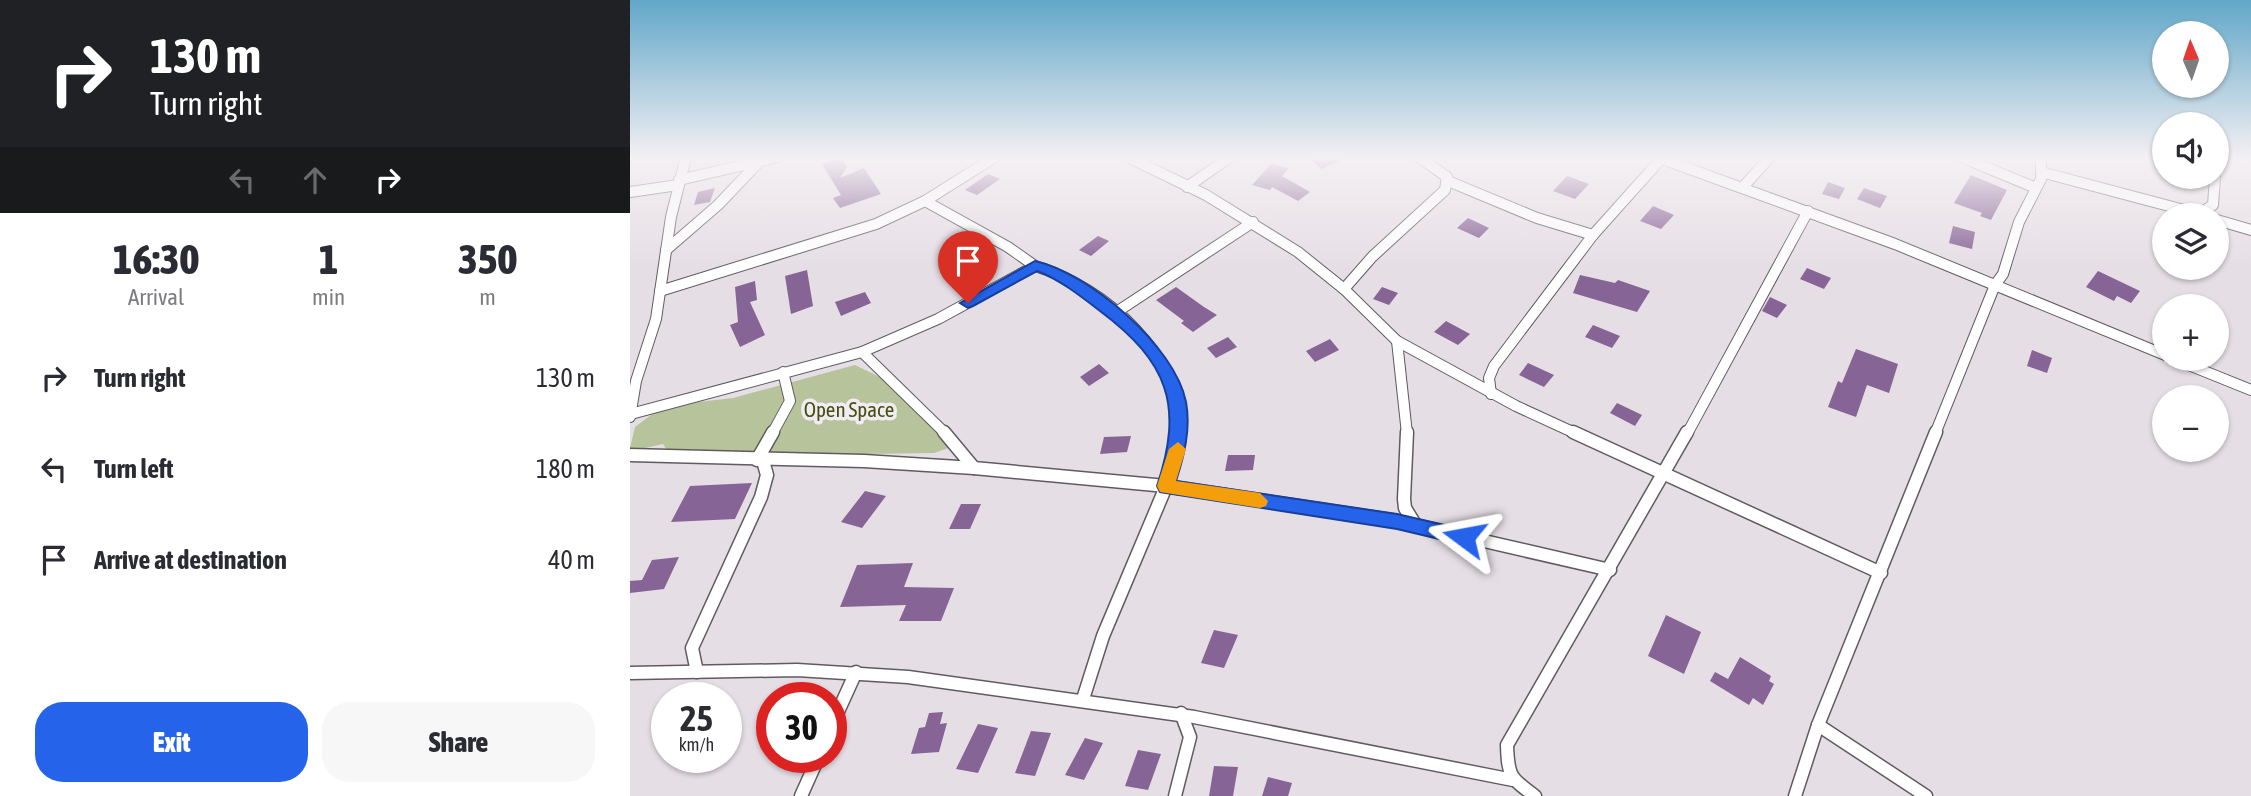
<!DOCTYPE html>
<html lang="en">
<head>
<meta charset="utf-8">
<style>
  :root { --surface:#fff; --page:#f7f7f7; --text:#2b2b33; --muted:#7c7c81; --accent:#2563eb }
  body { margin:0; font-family:"Asap Condensed",sans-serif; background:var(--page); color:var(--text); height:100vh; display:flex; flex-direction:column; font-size:26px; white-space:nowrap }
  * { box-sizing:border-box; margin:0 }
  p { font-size:23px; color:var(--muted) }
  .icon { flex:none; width:38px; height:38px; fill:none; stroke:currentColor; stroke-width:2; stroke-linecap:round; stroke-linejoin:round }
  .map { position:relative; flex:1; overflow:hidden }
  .drawer { display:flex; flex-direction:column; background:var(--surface); width:630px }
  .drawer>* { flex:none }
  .top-card { background:#202124; color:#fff; overflow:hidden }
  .needle { width:46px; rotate:358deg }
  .fabs { position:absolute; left:1522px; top:21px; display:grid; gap:14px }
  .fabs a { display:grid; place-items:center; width:77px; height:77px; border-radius:50%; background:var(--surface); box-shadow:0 2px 5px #0004; font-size:35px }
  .speed { position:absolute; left:21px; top:682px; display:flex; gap:14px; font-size:35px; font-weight:700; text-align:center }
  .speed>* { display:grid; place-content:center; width:91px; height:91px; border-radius:50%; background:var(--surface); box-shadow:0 2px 5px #0004; line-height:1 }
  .speed small { font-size:18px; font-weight:400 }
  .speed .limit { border:10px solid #d22; background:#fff; color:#111 }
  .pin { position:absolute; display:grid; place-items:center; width:60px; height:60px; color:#fff; margin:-72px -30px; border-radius:50% 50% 50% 0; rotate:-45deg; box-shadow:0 0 7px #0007 }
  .pin .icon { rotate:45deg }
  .me { position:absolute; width:77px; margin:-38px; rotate:283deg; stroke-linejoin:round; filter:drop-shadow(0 0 5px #0008) }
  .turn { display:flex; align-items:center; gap:24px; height:147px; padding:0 35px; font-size:32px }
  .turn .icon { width:91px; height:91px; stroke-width:2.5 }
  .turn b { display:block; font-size:49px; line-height:60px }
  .lanes { display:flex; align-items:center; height:66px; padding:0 35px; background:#0003; justify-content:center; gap:35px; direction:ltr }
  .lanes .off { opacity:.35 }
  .eta { display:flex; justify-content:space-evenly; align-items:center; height:119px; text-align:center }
  .eta b { font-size:42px; font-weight:800; line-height:49px }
  .action { display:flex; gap:14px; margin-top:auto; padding:14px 35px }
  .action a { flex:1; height:80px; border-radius:28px; background:var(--accent); color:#fff; font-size:28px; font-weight:800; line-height:80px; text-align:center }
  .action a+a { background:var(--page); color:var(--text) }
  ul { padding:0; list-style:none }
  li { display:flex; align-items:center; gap:21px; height:91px; padding:0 35px }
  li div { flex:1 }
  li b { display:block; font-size:26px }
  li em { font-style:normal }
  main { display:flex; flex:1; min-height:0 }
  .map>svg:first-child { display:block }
  .green { fill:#b6c39b }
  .building { fill:#876496 }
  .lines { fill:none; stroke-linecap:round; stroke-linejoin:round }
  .street-far1-casing { stroke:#615a61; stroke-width:12 }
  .street-casing { stroke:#615a61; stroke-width:15 }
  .street-far1 { stroke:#fff; stroke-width:10 }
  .street { stroke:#fff; stroke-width:12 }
  .route { fill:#2563eb; stroke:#184099; stroke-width:2 }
  .slow { fill:#f59e0b }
  .labels { text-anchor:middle; stroke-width:7; stroke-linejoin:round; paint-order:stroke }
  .park-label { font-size:21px; fill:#41510c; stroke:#f3ebf3 }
</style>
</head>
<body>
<main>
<section class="drawer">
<div class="top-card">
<div class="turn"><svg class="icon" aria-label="right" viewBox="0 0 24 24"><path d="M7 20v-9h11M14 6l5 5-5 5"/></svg><div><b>130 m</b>Turn right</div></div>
<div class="lanes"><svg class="icon off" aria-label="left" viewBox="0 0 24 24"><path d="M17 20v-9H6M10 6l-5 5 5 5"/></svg><svg class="icon off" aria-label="ahead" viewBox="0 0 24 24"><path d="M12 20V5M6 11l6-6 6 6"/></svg><svg class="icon" aria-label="right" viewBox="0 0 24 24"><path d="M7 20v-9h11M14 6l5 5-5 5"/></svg></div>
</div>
<div class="eta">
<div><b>16:30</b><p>Arrival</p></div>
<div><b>1</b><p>min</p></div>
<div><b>350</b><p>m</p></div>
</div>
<ul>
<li><svg class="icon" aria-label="right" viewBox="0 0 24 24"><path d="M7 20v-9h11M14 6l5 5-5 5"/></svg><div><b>Turn right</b></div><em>130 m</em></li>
<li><svg class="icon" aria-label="left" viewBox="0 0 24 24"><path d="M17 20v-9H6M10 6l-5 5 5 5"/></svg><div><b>Turn left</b></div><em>180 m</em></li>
<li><svg class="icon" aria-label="arrive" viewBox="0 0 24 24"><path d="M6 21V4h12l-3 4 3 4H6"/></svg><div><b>Arrive at destination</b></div><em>40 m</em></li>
</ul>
<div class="action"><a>Exit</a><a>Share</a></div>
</section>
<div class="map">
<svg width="1621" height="796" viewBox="0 0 1621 796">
  <rect width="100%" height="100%" fill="#e6dee5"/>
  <polygon class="green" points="225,365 264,384 324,446 304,453 41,457 33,444 11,449 0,448 5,427 33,406 103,398"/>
  <g class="building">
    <polygon points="677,157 718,157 692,169"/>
    <polygon points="211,158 217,167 210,178 234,168 251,194 210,208 203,198 211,195 192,164"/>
    <polygon points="641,164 659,168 652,176 680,192 668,201 642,187 640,190 622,185"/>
    <polygon points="358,174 370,179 347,195 335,190"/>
    <polygon points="1341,175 1377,190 1361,220 1350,216 1352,213 1324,203"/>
    <polygon points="937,176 959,184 945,199 923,191"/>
    <polygon points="1198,182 1215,188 1209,199 1192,194"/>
    <polygon points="85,188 80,202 64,205 68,192"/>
    <polygon points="1234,188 1257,196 1250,208 1227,199"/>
    <polygon points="1023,206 1044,215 1031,229 1010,221"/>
    <polygon points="838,218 859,228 849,238 827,228"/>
    <polygon points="1323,226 1345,232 1342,249 1319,243"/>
    <polygon points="468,236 479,241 461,256 449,250"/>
    <polygon points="1177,268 1201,278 1194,289 1170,279"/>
    <polygon points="177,270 183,306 161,314 155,276"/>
    <polygon points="1468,271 1510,291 1501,303 1487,296 1484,301 1456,287"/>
    <polygon points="950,275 985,283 988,280 1020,291 1007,312 943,293"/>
    <polygon points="125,281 127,300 120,302 135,335 110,347 100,325 108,322 105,287"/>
    <polygon points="546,287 574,307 587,315 563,332 551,323 554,321 526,300"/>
    <polygon points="752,287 768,293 759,305 743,299"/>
    <polygon points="235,292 241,303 211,316 205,302"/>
    <polygon points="1140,297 1157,305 1147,318 1132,311"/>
    <polygon points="816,321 840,334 828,345 804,332"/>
    <polygon points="963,325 990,336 982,348 955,337"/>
    <polygon points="598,337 607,347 586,358 577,348"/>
    <polygon points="700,339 709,350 685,362 676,351"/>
    <polygon points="1226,349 1268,364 1259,393 1237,385 1226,417 1198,407 1208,381 1212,383"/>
    <polygon points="1402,350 1422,358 1417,373 1397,366"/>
    <polygon points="898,363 924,375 914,387 889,375"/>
    <polygon points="469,364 479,373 459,386 450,377"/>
    <polygon points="987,403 1012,415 1005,426 980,413"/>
    <polygon points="501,436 497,452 470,454 474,437"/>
    <polygon points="598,455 625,455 623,470 595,471"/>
    <polygon points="122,483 105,519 41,522 60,486"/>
    <polygon points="235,491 256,496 232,528 211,522"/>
    <polygon points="331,504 351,504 340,529 319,529"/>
    <polygon points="49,557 34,589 0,593 0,581 12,580 22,560"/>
    <polygon points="283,563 274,587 324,588 311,621 269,621 276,605 210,607 227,565"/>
    <polygon points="1036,615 1071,632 1054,674 1018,656"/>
    <polygon points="584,630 608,635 594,668 571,663"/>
    <polygon points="1110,657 1141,676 1139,681 1144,684 1133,705 1123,698 1119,705 1080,681 1085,672 1098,679"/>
    <polygon points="313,712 310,724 317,723 309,752 281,754 289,728 295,727 299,713"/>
    <polygon points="348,724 368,728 348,773 326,769"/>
    <polygon points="401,731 421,733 405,776 385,773"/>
    <polygon points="455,738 473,743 454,780 435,775"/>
    <polygon points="508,750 531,754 518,790 495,786"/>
    <polygon points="584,766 608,767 603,796 579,796"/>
    <polygon points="638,777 662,783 658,796 632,796"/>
  </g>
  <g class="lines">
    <g class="street-far1-casing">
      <g id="street-far1">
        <polyline points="498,157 576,195 668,252 714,289 767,341 886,406 947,434"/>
        <polyline points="1027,157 1265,244 1535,355"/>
        <polyline points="1331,157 1406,188"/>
        <polyline points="1411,172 1573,215"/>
        <polyline points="49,180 148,157"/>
        <polyline points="818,181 907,218 963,235"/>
        <polyline points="557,187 600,157"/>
        <polyline points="1113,187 1140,157"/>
        <polyline points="0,192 48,185"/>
        <polyline points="295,201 378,247 405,266"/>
        <polyline points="1569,214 1583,205 1585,177"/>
        <polyline points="1587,220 1621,230"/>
        <polyline points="36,250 88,205 128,163"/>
        <polyline points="714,289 742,257 815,190 817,177 789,157"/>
        <polyline points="30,291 246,224 295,201 365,157"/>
        <polyline points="485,313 623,222"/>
        <polyline points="767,341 777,434"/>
        <polyline points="232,352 316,434"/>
        <polyline points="1544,359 1621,390"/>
        <polyline points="861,394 859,378 864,366 963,235 1031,159"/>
        <path d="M 1,414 L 232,352 L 308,319 L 405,266 C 475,287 553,356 550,434"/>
        <polyline points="0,417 6,381 26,319 41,217 56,157"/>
        <polyline points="142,434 160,401 153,372"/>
        <polyline points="1057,434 1178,211"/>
        <polyline points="1305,434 1365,285 1373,274 1389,222 1411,179 1411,157"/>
      </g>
    </g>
    <g class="street-casing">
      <g id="street">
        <polyline points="314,432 344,468 536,486 767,521 980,570"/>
        <polyline points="777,432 774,499 775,508 786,526"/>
        <polyline points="943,432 1251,573"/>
        <polyline points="0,455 234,461 344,468"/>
        <polyline points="127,460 143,432"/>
        <polyline points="67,672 62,648 131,497 137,475 133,461"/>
        <polyline points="0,673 167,670 278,677 564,717 883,780"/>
        <polyline points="453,699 473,636 540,477 550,432"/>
        <polyline points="1188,725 1296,796"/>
        <polyline points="201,727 226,672"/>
        <polyline points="171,796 188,758"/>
        <polyline points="545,796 560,737 551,713"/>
        <path d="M 905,796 C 880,778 878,776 877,745 L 1057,432"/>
        <polyline points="1165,796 1188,725 1306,432"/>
      </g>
    </g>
    <use href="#street-far1" class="street-far1"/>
    <use href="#street" class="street"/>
  </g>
  <linearGradient id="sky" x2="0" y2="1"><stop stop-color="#61a7c8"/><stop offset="0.59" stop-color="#f4f0f3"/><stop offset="1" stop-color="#f4f0f3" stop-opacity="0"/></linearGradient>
  <rect width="1621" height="268" fill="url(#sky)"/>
  <path class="route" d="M 405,261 C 459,273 545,346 556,402 C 561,429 554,456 546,481 L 767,514 L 841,531 L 843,537 L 841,542 L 834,545 L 767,529 L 530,492 L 527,486 C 554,405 538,362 470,311 C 452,297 429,279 407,271 L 343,306 L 338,308 L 330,303 Z"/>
  <polygon class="slow" points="548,442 556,449 546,481 630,493 638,501 636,506 630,508 530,492 527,486 539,449"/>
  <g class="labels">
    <g class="park-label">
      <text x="219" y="417">Open Space</text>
    </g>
  </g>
</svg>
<div class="fabs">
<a><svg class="needle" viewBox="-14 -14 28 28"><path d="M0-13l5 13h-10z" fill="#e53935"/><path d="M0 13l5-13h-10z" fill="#7c7c81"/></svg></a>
<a><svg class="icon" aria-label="sound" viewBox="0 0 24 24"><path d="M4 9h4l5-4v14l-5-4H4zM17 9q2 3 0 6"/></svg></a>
<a><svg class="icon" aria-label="layers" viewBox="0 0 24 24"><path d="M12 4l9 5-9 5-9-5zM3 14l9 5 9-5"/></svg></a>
<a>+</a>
<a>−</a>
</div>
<div class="speed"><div>25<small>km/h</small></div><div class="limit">30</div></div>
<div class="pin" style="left:338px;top:303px;background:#d93025"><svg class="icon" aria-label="arrive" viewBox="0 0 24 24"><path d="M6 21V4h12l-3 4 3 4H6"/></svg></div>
<svg class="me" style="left:834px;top:537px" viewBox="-20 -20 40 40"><path d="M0-17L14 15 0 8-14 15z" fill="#2563eb" stroke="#fff" stroke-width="4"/></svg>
</div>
</main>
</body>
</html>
